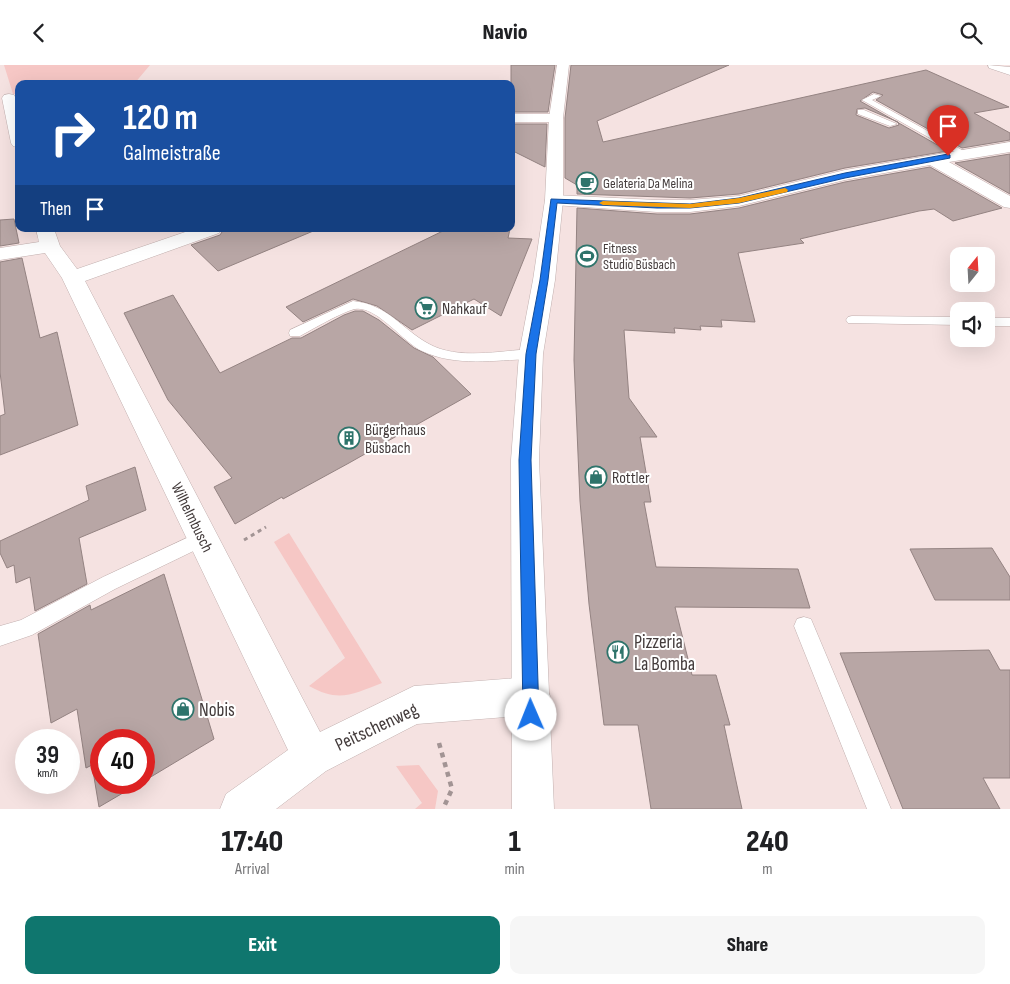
<!DOCTYPE html>
<html lang="en">
<head>
<meta charset="utf-8">
<style>
  :root { --surface:#fff; --page:#f6f6f6; --text:#202124; --muted:#757577; --accent:#0f766e }
  body { margin:0; font-family:"Sofia Sans Condensed",sans-serif; background:var(--page); color:var(--text); height:100vh; display:flex; flex-direction:column; font-size:19px; white-space:nowrap }
  * { box-sizing:border-box; margin:0 }
  p { font-size:16px; color:var(--muted) }
  .icon { flex:none; width:28px; height:28px; fill:none; stroke:currentColor; stroke-width:2; stroke-linecap:round; stroke-linejoin:round }
  .map { position:relative; height:744px; overflow:hidden }
  .side { display:flex; flex-direction:column; background:var(--surface); flex:1 }
  .side>* { flex:none }
  .hud { position:absolute; left:15px; top:15px; width:500px; height:152px; border-radius:10px; box-shadow:0 5px 20px #0002; background:#1a4fa0; color:#fff; overflow:hidden }
  .needle { width:32px; rotate:18deg }
  .controls { position:absolute; left:950px; top:182px; display:grid; gap:10px }
  .controls a { display:grid; place-items:center; width:45px; height:45px; border-radius:10px; background:var(--surface); box-shadow:0 5px 20px #0002; font-size:25px }
  .speed { position:absolute; left:15px; top:664px; display:flex; gap:10px; font-size:25px; font-weight:700; text-align:center }
  .speed>* { display:grid; place-content:center; width:65px; height:65px; border-radius:50%; background:var(--surface); box-shadow:0 5px 20px #0002; line-height:1 }
  .speed small { font-size:12px; font-weight:400 }
  .speed .limit { border:8px solid #d22; background:#fff; color:#111 }
  .pin { position:absolute; display:grid; place-items:center; width:42px; height:42px; color:#fff; margin:-51px -21px; border-radius:50% 50% 50% 0; rotate:-45deg; box-shadow:0 0 5px #0007 }
  .pin .icon { rotate:45deg }
  .me { position:absolute; width:55px; margin:-28px; rotate:359deg; stroke-linejoin:round; filter:drop-shadow(0 0 4px #0008) }
  .turn { display:flex; align-items:center; gap:18px; height:105px; padding:0 25px; font-size:22px }
  .turn .icon { width:65px; height:65px; stroke-width:2.5 }
  .turn b { display:block; font-size:35px; line-height:42px }
  .then { display:flex; align-items:center; height:48px; padding:0 25px; background:#0003; gap:10px; font-size:19px }
  .eta { display:flex; justify-content:space-evenly; align-items:center; height:85px; text-align:center }
  .eta b { font-size:30px; font-weight:800; line-height:35px }
  .primary-button { display:flex; gap:10px; margin-top:auto; padding:10px 25px }
  .primary-button a { flex:1; height:58px; border-radius:10px; background:var(--accent); color:#fff; font-size:20px; font-weight:800; line-height:58px; text-align:center }
  .primary-button a+a { background:var(--page); color:var(--text) }
  header { display:flex; justify-content:space-between; align-items:center; height:65px; padding:0 25px; background:var(--surface); font-size:22px; font-weight:800 }
  .map>svg:first-child { display:block }
  .green { fill:#f6c7c5 }
  .building { fill:#b8a6a5; stroke:#948382; fill-rule:evenodd }
  .lines { fill:none; stroke-linecap:round; stroke-linejoin:round }
  .lane-casing { stroke:#c1afae; stroke-width:1 }
  .street-casing { stroke:#c1afae; stroke-width:1 }
  .secondary-casing { stroke:#c1afae; stroke-width:1 }
  .primary-casing { stroke:#c1afae; stroke-width:1 }
  .path-far1 { stroke:#a29494; stroke-width:3; stroke-dasharray:4 4; stroke-linecap:butt }
  .path { stroke:#a29494; stroke-width:4.5; stroke-dasharray:5 5; stroke-linecap:butt }
  .lane { fill:#fff; fill-rule:evenodd }
  .street { fill:#fff; fill-rule:evenodd }
  .secondary { fill:#fff; fill-rule:evenodd }
  .primary { fill:#fff; fill-rule:evenodd }
  .route { fill:#1a73e8; stroke:#114b97 }
  .slow { fill:#f59e0b }
  .labels { text-anchor:middle; stroke-width:4; stroke-linejoin:round; paint-order:stroke }
  .far-poi-label { font-size:14px; fill:#433b3b; stroke:#fff; text-anchor:start }
  .poi-label { font-size:16px; fill:#433b3b; stroke:#fff; text-anchor:start }
  .street-label { font-size:16px; fill:#433b3b; stroke:#fff }
  .near-poi-label { font-size:19px; fill:#433b3b; stroke:#fff; text-anchor:start }
  .near-street-label { font-size:19px; fill:#433b3b; stroke:#fff }
</style>
</head>
<body>
<header><svg class="icon" aria-label="back" viewBox="0 0 24 24"><path d="M15 5l-7 7 7 7"/></svg>Navio<svg class="icon" aria-label="search" viewBox="0 0 24 24"><circle cx="10" cy="10" r="6"/><path d="M15 15l6 6"/></svg></header>
<div class="map">
<svg width="1010" height="744" viewBox="0 0 1010 744">
  <rect width="100%" height="100%" fill="#f5e2e1"/>
  <g class="green">
    <polygon points="4,0 150,0 134,19 19,19 19,29 13,29"/>
    <path d="M 289,468 L 382,618 C 353,629 339,638 309,621 L 345,593 L 274,477 Z"/>
    <polygon points="419,700 438,726 435,744 415,744 422,738 396,701"/>
  </g>
  <g class="building">
    <polygon points="511,0 555,0 548,47 511,47"/>
    <path d="M 571,0 L 729,0 L 597,56 L 603,77 L 926,5 L 1009,42 L 974,48 L 1010,68 L 1010,75 L 962,83 L 876,35 L 883,30 L 873,27 L 860,36 L 948,86 L 845,103 L 739,129 L 690,133 L 577,129 L 577,120 L 565,113 L 565,53 ZM 865,43 L 898,57 L 899,60 L 889,63 L 856,50 L 857,44 Z"/>
    <polygon points="511,59 547,59 545,102 511,85"/>
    <polygon points="1010,89 1010,129 955,98"/>
    <polygon points="930,102 1002,143 953,156 934,144 919,146 800,174 804,178 738,188 755,257 721,255 722,262 700,261 701,265 674,263 675,268 624,265 629,333 657,372 640,372 651,437 644,437 656,502 798,504 810,543 675,542 692,610 716,610 730,660 724,660 742,744 651,744 638,660 604,660 589,539 580,436 574,295 577,143 657,149 690,149 739,143 845,117"/>
    <polygon points="14,154 19,178 0,181 0,155"/>
    <polygon points="224,164 318,164 218,206 191,180 220,170"/>
    <polygon points="447,164 510,164 508,173 532,174 501,251 474,234 412,265 377,241 353,234 303,257 286,242"/>
    <polygon points="22,193 40,273 57,267 78,360 0,390 0,351 5,349 0,307 0,197"/>
    <polygon points="173,230 220,308 292,273 301,273 344,250 355,246 363,246 379,255 414,283 433,292 471,329 349,398 283,434 282,432 235,459 214,422 232,413 168,335 124,248"/>
    <polygon points="135,402 146,445 79,473 87,519 35,546 30,512 16,518 14,500 7,503 0,488 0,476 89,435 86,421"/>
    <polygon points="992,483 1010,512 1010,535 935,535 910,484"/>
    <polygon points="164,509 214,674 144,716 144,675 101,675 101,718 140,718 99,742 92,700 86,703 77,644 51,658 38,569 90,540 91,545"/>
    <polygon points="989,585 1000,605 1010,605 1010,713 983,713 1000,744 903,744 840,588"/>
  </g>
  <g class="lines">
    <g class="lane-casing">
      <g id="lane">
        <polygon points="874,29 881,31 872,35 969,89 968,91 962,91 862,35"/>
        <polygon points="858,45 864,45 897,59 890,61 858,49"/>
        <path d="M 353,236 C 389,240 400,263 429,279 C 458,295 499,286 531,284 L 536,286 L 538,289 L 536,292 L 531,294 C 495,295 455,302 422,286 C 403,277 376,240 355,244 C 344,246 311,265 300,271 L 290,271 L 289,268 L 290,265 Z"/>
        <polygon points="852,251 959,252 959,260 848,258 846,255 848,252"/>
        <rect x="986" y="253" width="24" height="8"/>
        <polygon points="204,465 210,468 213,473 210,478 115,524 32,570 0,581 0,561 21,555 103,512"/>
        <polygon points="804,552 811,554 891,744 867,744 794,561 797,554"/>
      </g>
    </g>
    <g class="street-casing">
      <g id="street">
        <path d="M 9,29 L 14,30 C 23,44 19,67 19,83 L 13,81 L 11,78 L 2,33 L 4,30 Z"/>
        <polygon points="511,49 556,49 561,50 563,53 561,56 556,57 511,57"/>
        <polygon points="1010,77 1010,87 949,97 1010,131 1010,143 1004,142 930,100 845,115 739,141 690,147 657,147 554,140 548,139 545,135 548,131 554,130 657,135 690,135 739,131 845,105"/>
        <polygon points="36,164 54,164 60,181 77,204 194,164 222,164 219,168 85,216 320,667 414,621 531,612 544,618 550,631 544,644 531,650 417,659 326,706 276,744 220,744 226,729 288,685 62,213 45,188 0,195 0,183 39,177"/>
      </g>
    </g>
    <g class="secondary-casing">
      <polygon id="secondary" points="557,0 569,0 563,53 563,135 555,215 543,289 539,395 554,744 512,744 511,395 519,289 533,215 545,135 549,53"/>
    </g>
    <g class="primary-casing">
      <polygon id="primary" points="988,0 1010,2 1010,10 989,3"/>
    </g>
    <polyline class="path-far1" points="244,475 266,462"/>
    <polyline class="path" points="439,678 452,724 443,744"/>
    <use href="#lane" class="lane"/>
    <use href="#street" class="street"/>
    <use href="#secondary" class="secondary"/>
    <use href="#primary" class="primary"/>
  </g>
  <polygon class="route" points="948,89 950,90 950,93 845,113 739,138 690,143 657,143 557,138 548,215 536,289 531,395 539,650 537,655 531,657 525,655 523,650 519,395 526,289 540,215 551,134 690,139 739,133 845,108"/>
  <polygon class="slow" points="785,123 788,125 787,127 739,138 690,143 603,140 599,138 603,136 690,139 739,133"/>
  <defs>
    <g id="cafe-ring" transform="scale(1.125)"><circle r="9.5" fill="#fff" stroke="#2e746b" stroke-width="1.5"/><path d="M-5.5-4.5H6V0H3Q3 3.5 0 3.5H-2.5Q-5.5 3.5-5.5 0ZM3-3.2v2h1.7v-2ZM-6 4.5H4V6H-6Z" fill="#2e746b"/></g>
    <g id="stadium-ring" transform="scale(1.125)"><circle r="9.5" fill="#fff" stroke="#2e746b" stroke-width="1.5"/><path d="M0-5a6.5 5 0 1 0 0 10a6.5 5 0 1 0 0-10ZM-3.5-1.8h7v3.6h-7Z" fill="#2e746b"/></g>
    <g id="supermarket-ring" transform="scale(1.125)"><circle r="9.5" fill="#fff" stroke="#2e746b" stroke-width="1.5"/><path d="M-6-5.5h2.5l.6 2H6L4.5 2H-2.5L-4.4-4H-6ZM-1.5 3.2a1.3 1.3 0 1 0 .1 0ZM3 3.2a1.3 1.3 0 1 0 .1 0Z" fill="#2e746b"/></g>
    <g id="building-ring" transform="scale(1.125)"><circle r="9.5" fill="#fff" stroke="#2e746b" stroke-width="1.5"/><path d="M-4-6H4V6H1V3H-1V6H-4ZM-2.5-4.3h1.7v1.8h-1.7ZM.8-4.3h1.7v1.8H.8ZM-2.5-1h1.7V.8h-1.7ZM.8-1h1.7V.8H.8Z" fill="#2e746b"/></g>
    <g id="shop-ring" transform="scale(1.125)"><circle r="9.5" fill="#fff" stroke="#2e746b" stroke-width="1.5"/><path d="M-5-2.5h2.3a2.7 3.5 0 0 1 5.4 0H5L5.5 6h-11ZM-1.5-2.5h3a1.5 2.3 0 0 0-3 0Z" fill="#2e746b"/></g>
    <g id="restaurant-ring" transform="scale(1.125)"><circle r="9.5" fill="#fff" stroke="#2e746b" stroke-width="1.5"/><path d="M-5-6h1v4h1v-4h1v4h1v-4h1v5L-1.5 .5V6h-2V.5L-5-1ZM5-6V6H3V1.5H1.5Q1.5-4 5-6Z" fill="#2e746b"/></g>
  </defs>
  <g fill-rule="evenodd">
    <use href="#cafe-ring" x="587" y="118"/>
    <use href="#stadium-ring" x="587" y="191"/>
    <use href="#supermarket-ring" x="426" y="243"/>
    <use href="#building-ring" x="349" y="373"/>
    <use href="#shop-ring" x="596" y="412"/>
    <use href="#restaurant-ring" x="618" y="587"/>
    <use href="#shop-ring" x="183" y="644"/>
  </g>
  <g class="labels">
    <g class="far-poi-label">
      <text x="603" y="123">Gelateria Da Melina</text>
      <text x="603" y="188">Fitness<tspan x="603" dy="16">Studio Büsbach</tspan></text>
    </g>
    <g class="poi-label">
      <text x="442" y="249">Nahkauf</text>
      <text x="365" y="370">Bürgerhaus<tspan x="365" dy="18">Büsbach</tspan></text>
      <text x="612" y="418">Rottler</text>
    </g>
    <g class="street-label">
      <text transform="translate(193 452) rotate(64)" y="6">Wilhelmbusch</text>
    </g>
    <g class="near-poi-label">
      <text x="634" y="583">Pizzeria<tspan x="634" dy="22">La Bomba</tspan></text>
      <text x="199" y="651">Nobis</text>
    </g>
    <g class="near-street-label">
      <text transform="translate(376 661) rotate(-25)" y="7">Peitschenweg</text>
    </g>
  </g>
</svg>
<div class="controls">
<a><svg class="needle" viewBox="-14 -14 28 28"><path d="M0-13l5 13h-10z" fill="#e53935"/><path d="M0 13l5-13h-10z" fill="#757577"/></svg></a>
<a><svg class="icon" aria-label="sound" viewBox="0 0 24 24"><path d="M4 9h4l5-4v14l-5-4H4zM17 9q2 3 0 6"/></svg></a>
</div>
<div class="speed"><div>39<small>km/h</small></div><div class="limit">40</div></div>
<div class="pin" style="left:948px;top:91px;background:#d93025"><svg class="icon" aria-label="arrive" viewBox="0 0 24 24"><path d="M6 21V4h12l-3 4 3 4H6"/></svg></div>
<svg class="me" style="left:531px;top:650px" viewBox="-20 -20 40 40"><circle r="19" fill="#fff"/><path d="M0-13L10 11 0 6-10 11z" fill="#1a73e8"/></svg>
<div class="hud">
<div class="turn"><svg class="icon" aria-label="right" viewBox="0 0 24 24"><path d="M7 20v-9h11M14 6l5 5-5 5"/></svg><div><b>120 m</b>Galmeistraße</div></div>
<div class="then">Then<svg class="icon" aria-label="arrive" viewBox="0 0 24 24"><path d="M6 21V4h12l-3 4 3 4H6"/></svg></div>
</div>
</div>
<section class="side">
<div class="eta">
<div><b>17:40</b><p>Arrival</p></div>
<div><b>1</b><p>min</p></div>
<div><b>240</b><p>m</p></div>
</div>
<div class="primary-button"><a>Exit</a><a>Share</a></div>
</section>
</body>
</html>
